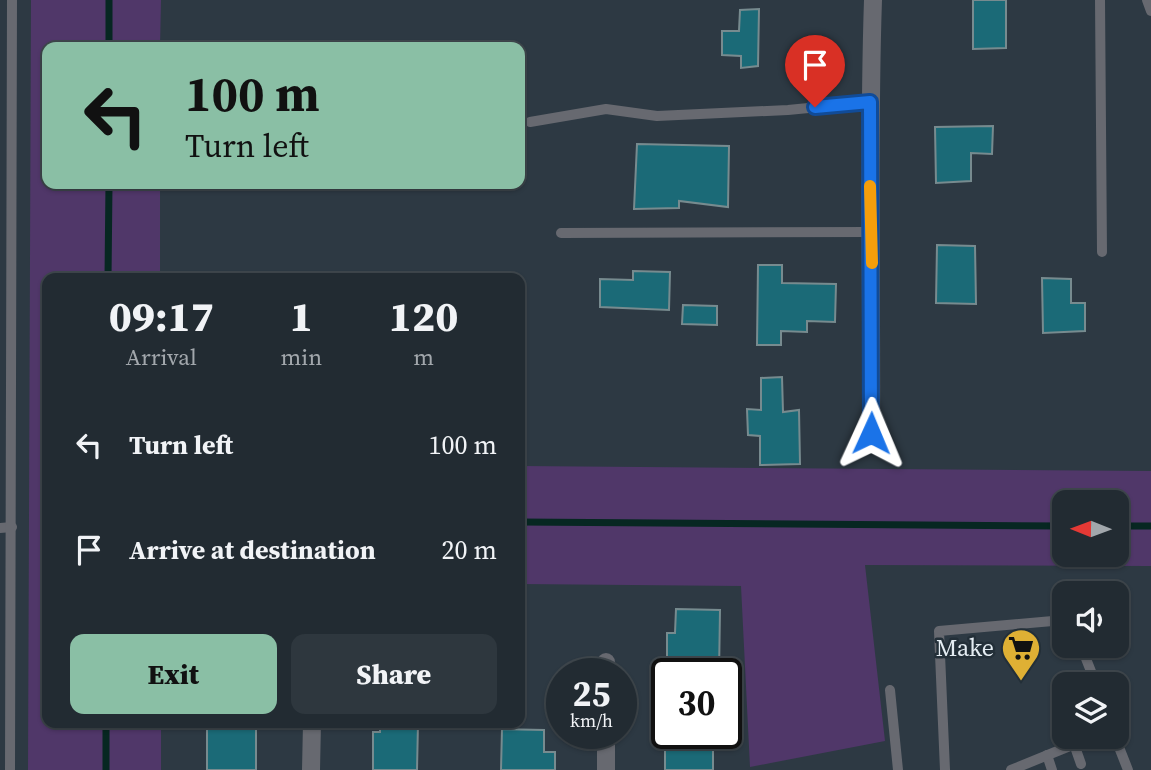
<!DOCTYPE html>
<html lang="en">
<head>
<meta charset="utf-8">
<style>
  :root { --surface:#222b32; --page:#2e373e; --text:#f1f3f6; --muted:#a2a7ac; --line:#3f474d; --accent:#8abfa5 }
  body { margin:0; font-family:"Source Serif 4",serif; background:var(--page); color:var(--text); height:100vh; display:flex; flex-direction:column; font-size:26px; white-space:nowrap }
  * { box-sizing:border-box; margin:0 }
  p { font-size:23px; color:var(--muted) }
  .icon { flex:none; width:38px; height:38px; fill:none; stroke:currentColor; stroke-width:2; stroke-linecap:round; stroke-linejoin:round }
  .map { position:relative; flex:1; overflow:hidden }
  .panel { position:absolute; left:42px; top:273px; width:483px; height:455px; display:flex; flex-direction:column; background:var(--surface); border-radius:14px; box-shadow:0 2px 5px #0004,0 0 0 2px var(--line) }
  .panel>* { flex:none }
  .guide { position:absolute; left:42px; top:42px; width:483px; height:147px; border-radius:14px; box-shadow:0 2px 5px #0004,0 0 0 2px var(--line); background:#8abfa5; color:#111; overflow:hidden }
  .needle { width:46px; rotate:271deg }
  .fabs { position:absolute; left:1052px; top:490px; display:grid; gap:14px }
  .fabs a { display:grid; place-items:center; width:77px; height:77px; border-radius:14px; background:var(--surface); box-shadow:0 2px 5px #0004,0 0 0 2px var(--line); font-size:35px }
  .speed { position:absolute; left:546px; top:658px; display:flex; gap:14px; font-size:35px; font-weight:700; text-align:center }
  .speed>* { display:grid; place-content:center; width:91px; height:91px; border-radius:50%; background:var(--surface); box-shadow:0 2px 5px #0004,0 0 0 2px var(--line); line-height:1 }
  .speed small { font-size:18px; font-weight:400 }
  .speed .limit { border:4px solid #111; border-radius:10px; background:#fff; color:#111 }
  .pin { position:absolute; display:grid; place-items:center; width:60px; height:60px; color:#fff; margin:-72px -30px; border-radius:50% 50% 50% 0; rotate:-45deg; box-shadow:0 0 7px #0007 }
  .pin .icon { rotate:45deg }
  .me { position:absolute; width:77px; margin:-38px; rotate:1deg; stroke-linejoin:round; filter:drop-shadow(0 0 5px #0008) }
  .turn { display:flex; align-items:center; gap:24px; height:147px; padding:0 28px; font-size:32px }
  .turn .icon { width:91px; height:91px; stroke-width:2.5 }
  .turn b { display:block; font-size:49px; line-height:60px }
  .eta { display:flex; justify-content:space-evenly; align-items:center; height:119px; text-align:center }
  .eta b { font-size:42px; font-weight:800; line-height:49px }
  .action { display:flex; gap:14px; margin-top:auto; padding:14px 28px }
  .action a { flex:1; height:80px; border-radius:14px; background:var(--accent); color:#111; font-size:28px; font-weight:800; line-height:80px; text-align:center }
  .action a+a { background:var(--page); color:var(--text) }
  ul { padding:0; list-style:none }
  li { display:flex; align-items:center; gap:21px; height:105px; padding:0 28px }
  li div { flex:1 }
  li b { display:block; font-size:26px }
  li em { font-style:normal }
  .map>svg:first-child { display:block }
  .green { fill:#503769; fill-rule:evenodd }
  .lines { fill:none; stroke-linecap:round; stroke-linejoin:round }
  .stream { stroke:#072722; stroke-width:7 }
  .building { fill:#1b6a77; stroke:#778b8f; stroke-width:2 }
  .lane { stroke:#676970; stroke-width:10 }
  .street { stroke:#676970; stroke-width:18 }
  .route-casing { stroke:#114b97; stroke-width:18 }
  .route { stroke:#1a73e8; stroke-width:12 }
  .slow { stroke:#f59e0b; stroke-width:12 }
  .labels { text-anchor:middle; stroke-width:5; stroke-linejoin:round; paint-order:stroke }
  .poi-label { font-size:24px; fill:#e4ecf2; stroke:#232f38; text-anchor:end }
</style>
</head>
<body>
<div class="map">
<svg width="1151" height="770" viewBox="0 0 1151 770">
  <rect width="100%" height="100%" fill="#2d3943"/>
  <g class="green">
    <polygon points="31,0 161,0 160,47 47,47 47,184 160,184 160,278 47,278 47,723 161,723 161,770 28,770"/>
    <path d="M 520,466 L 1151,471 L 1151,566 L 865,565 L 885,741 L 750,767 L 741,586 L 520,584 ZM 1064,502 L 1116,502 L 1116,555 L 1064,555 Z"/>
  </g>
  <g class="lines">
    <g class="stream">
      <polyline points="109,47 109,0"/>
      <polyline points="108,278 109,184"/>
      <polyline points="520,522 1064,526"/>
      <polyline points="1116,526 1151,526"/>
      <polyline points="106,770 106,723"/>
    </g>
  </g>
  <g class="building">
    <polygon points="973,0 1006,0 1006,48 973,49"/>
    <polygon points="759,9 758,66 741,68 741,56 722,55 722,31 739,31 740,10"/>
    <polygon points="993,126 992,154 971,153 971,181 936,183 935,127"/>
    <polygon points="637,144 729,146 728,207 679,201 679,208 634,209"/>
    <polygon points="937,245 975,246 976,304 936,303"/>
    <polygon points="758,265 782,265 782,283 836,284 835,322 807,321 807,332 781,331 781,345 757,345"/>
    <polygon points="633,271 670,272 669,310 600,307 600,279 633,280"/>
    <polygon points="1042,278 1071,279 1071,303 1085,303 1085,331 1043,333"/>
    <polygon points="683,305 717,306 717,325 682,324"/>
    <polygon points="782,377 783,412 799,410 800,464 760,465 760,436 748,435 747,409 761,410 761,378"/>
    <polygon points="676,609 720,610 719,674 667,674 667,633 675,633"/>
    <polygon points="380,723 418,723 417,770 373,770 373,732 380,732"/>
    <rect x="207" y="724" width="49" height="46"/>
    <polygon points="502,729 544,730 544,752 555,752 555,770 501,770"/>
    <rect x="665" y="740" width="48" height="30"/>
  </g>
  <g class="lines">
    <g class="lane">
      <polyline points="1100,0 1102,252"/>
      <polyline points="1147,0 1151,11"/>
      <polyline points="530,122 606,109 657,116 788,110 870,102"/>
      <polyline points="561,233 871,232"/>
      <polyline points="0,528 12,527"/>
      <polyline points="1081,646 1096,684"/>
      <polyline points="890,690 898,770"/>
      <polyline points="1115,737 1128,770"/>
      <polyline points="1074,744 1081,764"/>
      <polyline points="1047,755 1052,770"/>
      <polyline points="10,770 12,0"/>
      <polyline points="945,770 939,631 1064,620"/>
      <polyline points="1011,770 1092,737"/>
    </g>
    <g class="street">
      <path d="M 871,433 C 872,288 868,144 873,0"/>
      <polyline points="606,674 606,662"/>
      <polyline points="311,770 312,723"/>
      <polyline points="606,770 606,733"/>
    </g>
  </g>
  <g class="lines">
    <g class="route-casing">
      <polyline id="route" points="815,107 870,102 871,433"/>
    </g>
    <use href="#route" class="route"/>
    <polyline class="slow" points="870,186 872,263"/>
  </g>
  <defs>
    <g id="supermarket-pin" transform="scale(2.0125)"><path d="M0 17L-7.5 6A9.5 9.5 0 1 1 7.5 6Z" fill="#dfb034" stroke="#232f38"/><path d="M-6-5.5h2.5l.6 2H6L4.5 2H-2.5L-4.4-4H-6ZM-1.5 3.2a1.3 1.3 0 1 0 .1 0ZM3 3.2a1.3 1.3 0 1 0 .1 0Z" fill="#111"/></g>
  </defs>
  <g fill-rule="evenodd">
    <use href="#supermarket-pin" x="1021" y="648"/>
  </g>
  <g class="labels">
    <g class="poi-label">
      <text x="994" y="656">Make</text>
    </g>
  </g>
</svg>
<div class="fabs">
<a><svg class="needle" viewBox="-14 -14 28 28"><path d="M0-13l5 13h-10z" fill="#e53935"/><path d="M0 13l5-13h-10z" fill="#a2a7ac"/></svg></a>
<a><svg class="icon" aria-label="sound" viewBox="0 0 24 24"><path d="M4 9h4l5-4v14l-5-4H4zM17 9q2 3 0 6"/></svg></a>
<a><svg class="icon" aria-label="layers" viewBox="0 0 24 24"><path d="M12 4l9 5-9 5-9-5zM3 14l9 5 9-5"/></svg></a>
</div>
<div class="speed"><div>25<small>km/h</small></div><div class="limit">30</div></div>
<div class="pin" style="left:815px;top:107px;background:#d93025"><svg class="icon" aria-label="arrive" viewBox="0 0 24 24"><path d="M6 21V4h12l-3 4 3 4H6"/></svg></div>
<svg class="me" style="left:871px;top:433px" viewBox="-20 -20 40 40"><path d="M0-17L14 15 0 8-14 15z" fill="#1a73e8" stroke="#fff" stroke-width="4"/></svg>
<div class="guide">
<div class="turn"><svg class="icon" aria-label="left" viewBox="0 0 24 24"><path d="M17 20v-9H6M10 6l-5 5 5 5"/></svg><div><b>100 m</b>Turn left</div></div>
</div>
<section class="panel">
<div class="eta">
<div><b>09:17</b><p>Arrival</p></div>
<div><b>1</b><p>min</p></div>
<div><b>120</b><p>m</p></div>
</div>
<ul>
<li><svg class="icon" aria-label="left" viewBox="0 0 24 24"><path d="M17 20v-9H6M10 6l-5 5 5 5"/></svg><div><b>Turn left</b></div><em>100 m</em></li>
<li><svg class="icon" aria-label="arrive" viewBox="0 0 24 24"><path d="M6 21V4h12l-3 4 3 4H6"/></svg><div><b>Arrive at destination</b></div><em>20 m</em></li>
</ul>
<div class="action"><a>Exit</a><a>Share</a></div>
</section>
</div>
</body>
</html>
